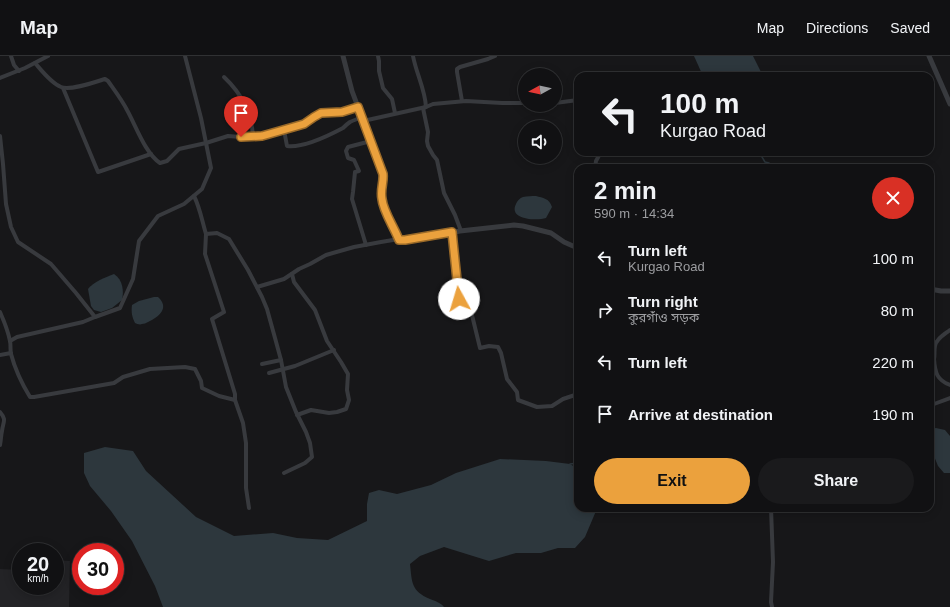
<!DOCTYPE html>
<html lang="en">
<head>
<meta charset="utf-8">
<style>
  :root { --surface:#111113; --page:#1a1a1c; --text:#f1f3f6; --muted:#9c9da0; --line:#303133; --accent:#eba13d }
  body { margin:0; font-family:Arial,"Noto Sans Bengali",sans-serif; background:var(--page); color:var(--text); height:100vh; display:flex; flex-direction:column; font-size:15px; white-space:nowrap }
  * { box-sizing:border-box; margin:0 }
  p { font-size:13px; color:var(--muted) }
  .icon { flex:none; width:22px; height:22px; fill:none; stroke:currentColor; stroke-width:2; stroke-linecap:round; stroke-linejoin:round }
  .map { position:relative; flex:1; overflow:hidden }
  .side { position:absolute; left:574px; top:108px; width:360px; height:348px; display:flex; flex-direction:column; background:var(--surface); border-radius:12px; box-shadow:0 2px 10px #0003,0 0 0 1px var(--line) }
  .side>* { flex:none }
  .top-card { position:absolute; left:574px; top:16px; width:360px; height:84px; border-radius:12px; box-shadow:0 2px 10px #0003,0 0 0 1px var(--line); background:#111113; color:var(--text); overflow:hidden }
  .needle { width:26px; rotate:262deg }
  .fabs { position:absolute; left:518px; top:12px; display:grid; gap:8px }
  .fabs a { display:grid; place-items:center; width:44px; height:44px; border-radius:50%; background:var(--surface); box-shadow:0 2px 10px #0003,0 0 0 1px var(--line); font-size:20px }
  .speed { position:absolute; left:12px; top:487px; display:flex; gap:8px; font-size:20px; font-weight:700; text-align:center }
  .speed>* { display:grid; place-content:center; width:52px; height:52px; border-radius:50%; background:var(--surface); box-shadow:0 2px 10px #0003,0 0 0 1px var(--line); line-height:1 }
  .speed small { font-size:10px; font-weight:400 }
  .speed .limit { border:6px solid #d22; background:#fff; color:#111 }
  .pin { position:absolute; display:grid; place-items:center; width:34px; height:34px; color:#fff; margin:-41px -17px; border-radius:50% 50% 50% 0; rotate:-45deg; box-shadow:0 0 4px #0007 }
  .pin .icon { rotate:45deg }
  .me { position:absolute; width:44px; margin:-22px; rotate:354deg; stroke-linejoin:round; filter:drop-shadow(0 0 3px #0008) }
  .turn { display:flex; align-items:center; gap:14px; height:84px; padding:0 20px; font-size:18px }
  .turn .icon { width:52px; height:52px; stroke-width:2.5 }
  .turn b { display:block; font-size:28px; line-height:34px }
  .round { display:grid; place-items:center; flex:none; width:42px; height:42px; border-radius:21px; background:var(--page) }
  .head { display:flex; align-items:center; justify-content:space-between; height:68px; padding:0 20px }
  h1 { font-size:24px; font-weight:700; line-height:30px }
  .action { display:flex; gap:8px; margin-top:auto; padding:8px 20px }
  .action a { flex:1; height:46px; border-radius:24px; background:var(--accent); color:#111; font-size:16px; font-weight:700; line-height:46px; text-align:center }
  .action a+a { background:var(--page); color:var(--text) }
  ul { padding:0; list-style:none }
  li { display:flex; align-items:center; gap:12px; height:52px; padding:0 20px }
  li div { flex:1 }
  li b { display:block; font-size:15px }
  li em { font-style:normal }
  header { display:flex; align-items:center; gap:24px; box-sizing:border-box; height:56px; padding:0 20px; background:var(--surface); border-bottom:1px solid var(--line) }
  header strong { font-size:19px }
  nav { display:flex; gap:22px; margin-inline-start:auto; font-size:14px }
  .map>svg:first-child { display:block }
  .built { fill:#232326 }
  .water { fill:#2d373d }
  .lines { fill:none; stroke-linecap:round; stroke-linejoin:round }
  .stream { stroke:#2d373d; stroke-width:1.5 }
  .minor { stroke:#383a3e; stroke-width:4 }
  .tertiary { stroke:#383a3e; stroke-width:5 }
  .route-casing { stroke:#996928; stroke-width:10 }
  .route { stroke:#eba13d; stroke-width:7 }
</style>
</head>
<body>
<header>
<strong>Map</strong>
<nav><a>Map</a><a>Directions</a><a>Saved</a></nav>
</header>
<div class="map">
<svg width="950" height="551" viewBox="0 0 950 551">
  <rect width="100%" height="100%" fill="#171719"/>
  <polygon class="built" points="55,504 70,505 69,551 0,551 0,513 21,514 21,530 55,530"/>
  <g class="water">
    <polygon points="694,0 753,0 763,20 703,20"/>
    <path d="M 536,140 C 543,142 549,142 552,151 L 546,162 C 537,165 508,164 516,148 C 517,145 520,142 523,141 C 527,140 532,140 536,140 Z"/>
    <path d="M 114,218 C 123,224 124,235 122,244 L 112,252 L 101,256 L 94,254 L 91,250 L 88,233 C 93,226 106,221 114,218 Z"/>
    <path d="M 154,241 L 158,241 C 170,252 159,261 148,266 C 146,267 144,268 142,268 C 140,269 137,268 135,267 C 132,261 131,256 132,249 L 139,245 Z"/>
    <polygon points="936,372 945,374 950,380 950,417 944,417 938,410 934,400 930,398 930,373"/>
    <path d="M 105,391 L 133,395 L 146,415 L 196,461 L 234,480 L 273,477 L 297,482 L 328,484 L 367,465 L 367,448 L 369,437 L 379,434 L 397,438 L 431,429 L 456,417 L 500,403 L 546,405 L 570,408 L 578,413 L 578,452 L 596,452 L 596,455 L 585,481 L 575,492 L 558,492 L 541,497 L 516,497 L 489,505 L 444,491 L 420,500 L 410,508 C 412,526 411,535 430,543 C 435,545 441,547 444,551 L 163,551 L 155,530 L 132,485 L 111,455 L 90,430 L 84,417 L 84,397 Z"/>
  </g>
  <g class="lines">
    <g class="stream">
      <polyline points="759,96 765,106 769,107 772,112"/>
      <polyline points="570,408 578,407"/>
    </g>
    <g class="minor">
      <polyline points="11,0 14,9 19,15"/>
      <polyline points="378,0 379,5 379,15 383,32 392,43 395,57"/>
      <path d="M 35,7 C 42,15 51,27 61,31 C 70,35 95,26 105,23 L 108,25 C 115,35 122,44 127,54 C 136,70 145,97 160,107 L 167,105 L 179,93 L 206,87 L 228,80 L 241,81 L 262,80 L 304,68 L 314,61 L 321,57 L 343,56 L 358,51"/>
      <path d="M 224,21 C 241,37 252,58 253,81"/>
      <polyline points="0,22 25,12 48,0"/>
      <polyline points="63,32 98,116 151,98"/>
      <polyline points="462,45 457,16 457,13 460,11 488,3 495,0"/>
      <polyline points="555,47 578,44"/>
      <path d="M 363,65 L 426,51 C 425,33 416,17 413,0"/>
      <path d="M 284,74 L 287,90 C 303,92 328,80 343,72 C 345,70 347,68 350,66 C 354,64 358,63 362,61"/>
      <polyline points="0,80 3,108 6,148 11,171 18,186 51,208 76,237 95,261"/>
      <polyline points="595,112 596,105 601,96"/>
      <path d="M 194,140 C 200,152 202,165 206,178 L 217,177 L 229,183 L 248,214 L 262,241 L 267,253 L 275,282 L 281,304 L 286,331 L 296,356 L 306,376 L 310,387 L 312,401 L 305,407 L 284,417"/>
      <polyline points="461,175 455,159 444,137 437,104 433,99 428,90 427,85 428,76 423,52 426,51 433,48 466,45 502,47 525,47"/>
      <polyline points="452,176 459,243 463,256 471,255 480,292 489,290 498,291 501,297 507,323 517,336 518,344 537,351 552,350 563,343 578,338"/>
      <polyline points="206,178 205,198 224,256 212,263 235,338 235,344"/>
      <polyline points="366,189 352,143 353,136 355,116 359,115 354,104 348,102 346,95 348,91 371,85"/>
      <polyline points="292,218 294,226 315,254 327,285 341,306 348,318 347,334 349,344 346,353 337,356 329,357 311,354 297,359"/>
      <polyline points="257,231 284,223 299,213 310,208 326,199 354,191 381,186 399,183"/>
      <path d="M 0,256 C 4,265 8,275 10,285 C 11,289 10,294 11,298 C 15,313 22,328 30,341 L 34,341 L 114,327 L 123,321 L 150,313 L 185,311 L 195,313 L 201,325 L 202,332 L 219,340 L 235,344 L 243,367 L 246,387 L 246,432 L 249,452"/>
      <polyline points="10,285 17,281 83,266 95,261 120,252 133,223 139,185 158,160 184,148 202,133 211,112 201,62 185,0"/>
      <polyline points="0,299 11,297"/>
      <path d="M 934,303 C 935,317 937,324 950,329"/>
      <path d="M 930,305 L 934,303 C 935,299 934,294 935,290 C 936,283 945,278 950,274"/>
      <polyline points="262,308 281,304"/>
      <polyline points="269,317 295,310 334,294"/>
      <polyline points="930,349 934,348 950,342"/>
      <path d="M 0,356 C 7,364 3,366 2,375 C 1,379 1,384 0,389"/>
      <polyline points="771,452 773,506 771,546 772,551"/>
    </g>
    <g class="tertiary">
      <path d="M 343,0 L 352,35 L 383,118 C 384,126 380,134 382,143 C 383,155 394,171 399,183 L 405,184 L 427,181 L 460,175 L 514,169 L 523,170 L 551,177 L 564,186 L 573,190 L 578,192"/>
      <polyline points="929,0 950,48"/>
      <polyline points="930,233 941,235 950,235"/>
    </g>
  </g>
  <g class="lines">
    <g class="route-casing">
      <path id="route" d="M 241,81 L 262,80 L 304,68 L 314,61 L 321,57 L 342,56 L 358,51 L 383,118 C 384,126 380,134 382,143 C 383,155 394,171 399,184 L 405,184 L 452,176 L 459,243"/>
    </g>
    <use href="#route" class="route"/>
  </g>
</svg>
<div class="fabs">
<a><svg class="needle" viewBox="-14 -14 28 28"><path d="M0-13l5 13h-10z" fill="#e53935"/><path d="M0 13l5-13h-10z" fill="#9c9da0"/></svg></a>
<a><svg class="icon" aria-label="sound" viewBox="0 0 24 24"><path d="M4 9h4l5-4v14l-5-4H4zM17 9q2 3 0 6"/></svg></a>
</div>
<div class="speed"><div>20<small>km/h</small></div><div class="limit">30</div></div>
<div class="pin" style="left:241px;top:81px;background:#d93025"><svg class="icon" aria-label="arrive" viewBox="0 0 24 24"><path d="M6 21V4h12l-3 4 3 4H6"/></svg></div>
<svg class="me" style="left:459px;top:243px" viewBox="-20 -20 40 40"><circle r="19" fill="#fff"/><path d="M0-13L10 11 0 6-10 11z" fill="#eba13d"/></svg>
<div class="top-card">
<div class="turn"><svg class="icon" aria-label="left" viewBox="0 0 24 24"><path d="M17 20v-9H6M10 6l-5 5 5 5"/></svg><div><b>100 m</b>Kurgao Road</div></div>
</div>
<section class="side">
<div class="head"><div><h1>2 min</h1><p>590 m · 14:34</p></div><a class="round" style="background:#d93025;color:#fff"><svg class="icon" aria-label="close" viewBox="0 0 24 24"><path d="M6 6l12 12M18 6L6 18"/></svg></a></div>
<ul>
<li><svg class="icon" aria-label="left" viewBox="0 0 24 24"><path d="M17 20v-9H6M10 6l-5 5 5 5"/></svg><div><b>Turn left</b><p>Kurgao Road</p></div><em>100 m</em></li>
<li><svg class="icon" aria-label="right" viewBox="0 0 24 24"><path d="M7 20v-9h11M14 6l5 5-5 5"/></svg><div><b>Turn right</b><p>কুরগাঁও সড়ক</p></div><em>80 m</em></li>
<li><svg class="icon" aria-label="left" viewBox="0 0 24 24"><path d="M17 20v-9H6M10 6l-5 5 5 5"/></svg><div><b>Turn left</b></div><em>220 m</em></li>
<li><svg class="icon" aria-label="arrive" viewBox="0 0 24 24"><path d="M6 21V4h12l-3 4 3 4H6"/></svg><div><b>Arrive at destination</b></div><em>190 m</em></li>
</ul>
<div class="action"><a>Exit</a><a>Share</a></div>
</section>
</div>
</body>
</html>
